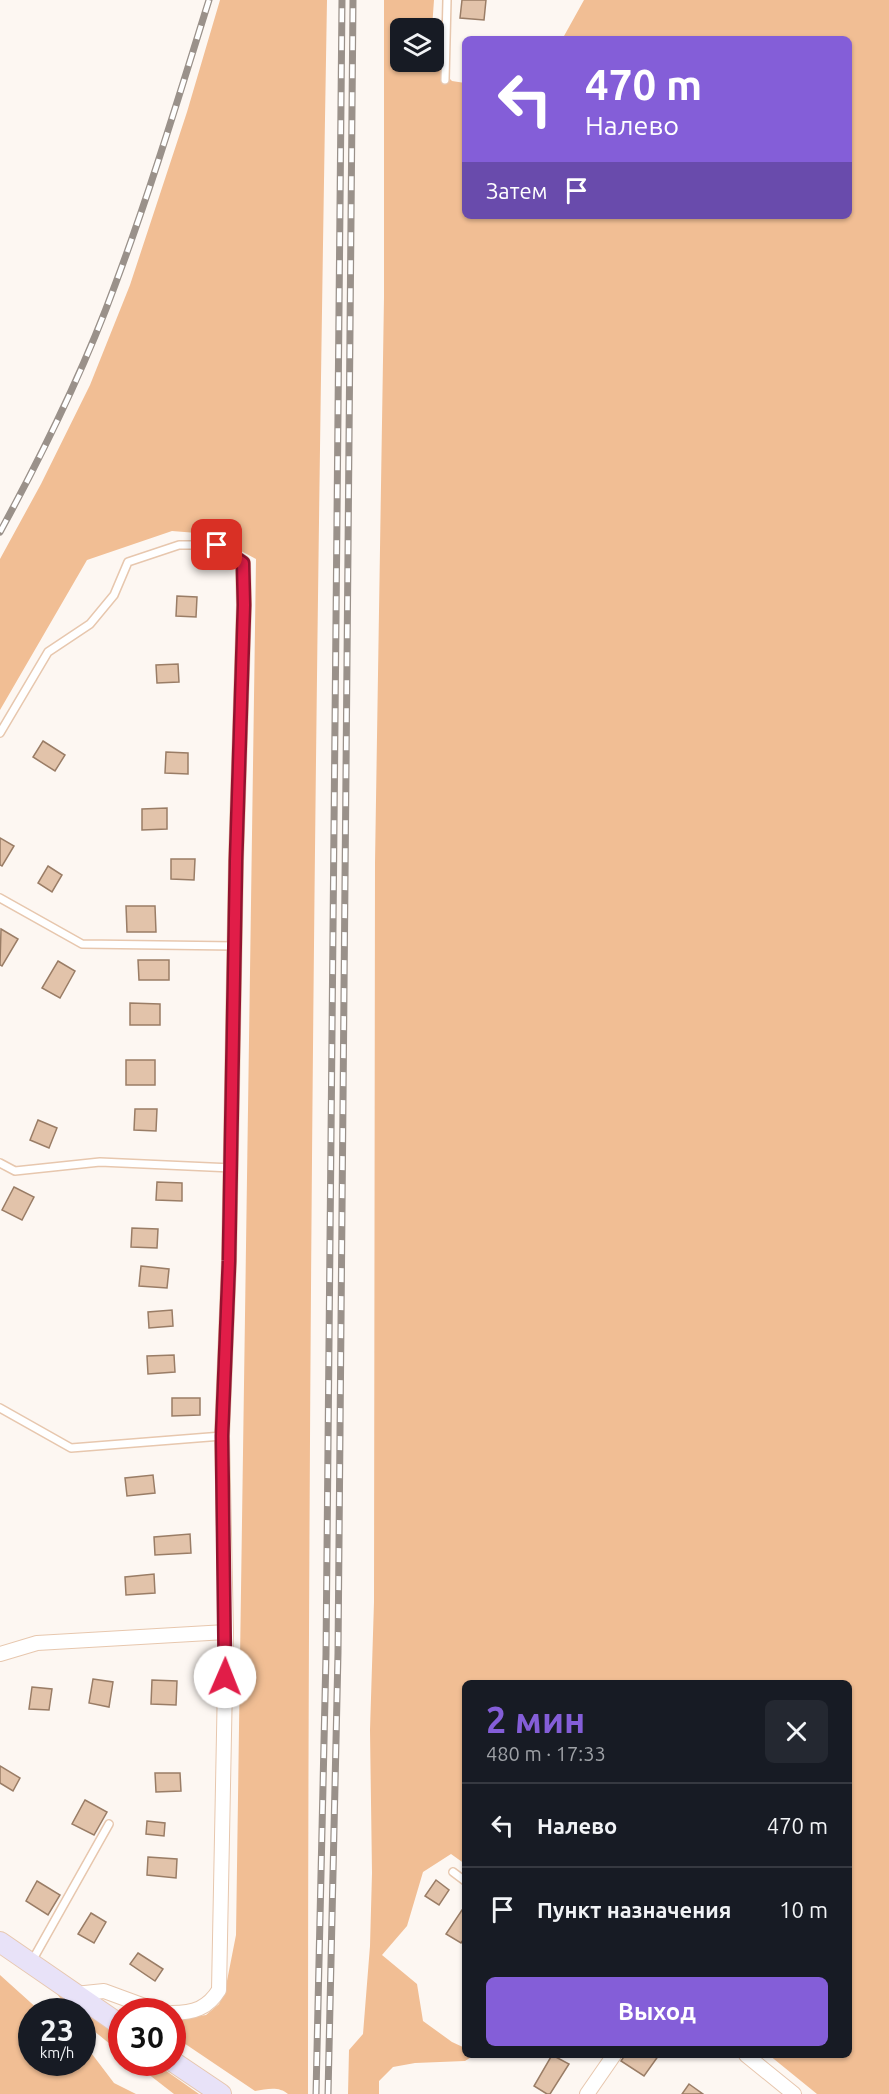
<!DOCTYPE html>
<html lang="ru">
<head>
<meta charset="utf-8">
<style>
  :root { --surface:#171b24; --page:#242831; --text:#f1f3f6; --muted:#9ea1a6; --line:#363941; --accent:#845ed8 }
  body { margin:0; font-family:Ubuntu,sans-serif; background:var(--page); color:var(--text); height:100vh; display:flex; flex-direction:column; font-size:22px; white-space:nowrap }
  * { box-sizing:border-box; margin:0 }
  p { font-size:20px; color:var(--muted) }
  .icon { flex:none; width:33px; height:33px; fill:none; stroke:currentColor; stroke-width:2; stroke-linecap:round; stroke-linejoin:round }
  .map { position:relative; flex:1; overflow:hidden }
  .side { position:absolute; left:462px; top:1680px; width:390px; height:378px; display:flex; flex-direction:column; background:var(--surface); border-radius:9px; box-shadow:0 2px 4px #0004 }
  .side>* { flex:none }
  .banner { position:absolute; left:462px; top:36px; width:390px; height:183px; border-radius:9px; box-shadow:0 2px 4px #0004; background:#845ed8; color:#fff; overflow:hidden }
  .buttons { position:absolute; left:390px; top:18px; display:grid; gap:12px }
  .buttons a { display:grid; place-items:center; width:54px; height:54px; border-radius:9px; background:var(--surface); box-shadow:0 2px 4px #0004; font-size:30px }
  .speed { position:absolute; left:18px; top:1998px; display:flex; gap:12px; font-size:30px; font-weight:700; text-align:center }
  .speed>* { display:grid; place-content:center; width:78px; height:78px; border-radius:50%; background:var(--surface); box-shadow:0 2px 4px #0004; line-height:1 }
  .speed small { font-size:15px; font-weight:400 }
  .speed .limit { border:9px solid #d22; background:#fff; color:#111 }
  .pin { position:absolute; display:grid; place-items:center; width:51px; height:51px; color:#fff; margin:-26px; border-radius:12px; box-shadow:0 3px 9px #0006 }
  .me { position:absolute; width:66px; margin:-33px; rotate:1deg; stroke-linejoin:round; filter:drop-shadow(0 0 4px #0008) }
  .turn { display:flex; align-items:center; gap:21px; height:126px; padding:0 24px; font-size:27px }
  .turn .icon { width:78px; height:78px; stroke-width:2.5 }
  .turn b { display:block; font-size:42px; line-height:51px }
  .then { display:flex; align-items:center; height:57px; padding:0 24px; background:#0003; gap:12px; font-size:22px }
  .round { display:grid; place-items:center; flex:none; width:63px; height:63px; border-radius:9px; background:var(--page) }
  .summary { display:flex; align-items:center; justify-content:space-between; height:102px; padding:0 24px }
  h1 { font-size:36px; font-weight:700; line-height:45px; color:var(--accent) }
  .action { display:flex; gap:12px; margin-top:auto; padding:12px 24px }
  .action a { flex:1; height:69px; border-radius:9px; background:var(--accent); color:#fff; font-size:24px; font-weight:700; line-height:69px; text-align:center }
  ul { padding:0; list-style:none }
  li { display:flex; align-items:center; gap:18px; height:84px; padding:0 24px; border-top:2px solid var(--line) }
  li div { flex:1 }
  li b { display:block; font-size:22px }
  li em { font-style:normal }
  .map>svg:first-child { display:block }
  .green { fill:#f1be94 }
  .building { fill:#e2c3aa; stroke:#9a7d66; stroke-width:1.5 }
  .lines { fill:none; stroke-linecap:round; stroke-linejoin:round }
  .lane-casing { stroke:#e7c7ae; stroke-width:10 }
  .street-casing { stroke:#e7c7ae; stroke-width:16 }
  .secondary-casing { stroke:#e7c7ae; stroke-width:22 }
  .lane { stroke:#fff; stroke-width:7 }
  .street { stroke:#fff; stroke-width:14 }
  .secondary { stroke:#e8e2f8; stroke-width:20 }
  .rail-casing { stroke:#9a918a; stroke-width:7 }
  .rail { stroke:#fff; stroke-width:4.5; stroke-dasharray:14; stroke-linecap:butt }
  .route-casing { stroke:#92132f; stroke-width:15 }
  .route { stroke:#e11d48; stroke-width:10 }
</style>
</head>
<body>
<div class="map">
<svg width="889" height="2094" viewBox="0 0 889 2094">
  <rect width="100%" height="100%" fill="#fdf7f2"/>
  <g class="green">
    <path d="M 220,0 L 327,0 C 315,698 308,1396 308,2094 L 288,2094 C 279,2086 267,2089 255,2091 L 172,2035 L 173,2020 L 206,2015 L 219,2004 L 225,1991 L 236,1935 L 256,559 L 209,534 L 172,531 L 87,560 L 0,710 L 0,559 L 41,484 L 90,385 L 130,285 L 187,112 Z"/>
    <polygon points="384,0 434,0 432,28 400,28 400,62 433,62 452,81 465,83 465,216 849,216 849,39 559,39 564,36 584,0 889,0 889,2094 817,2094 769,2055 849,2055 849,1683 465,1683 465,1864 451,1854 423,1872 407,1926 382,1955 417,1984 423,2021 452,2042 465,2048 465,2055 473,2056 465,2061 415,2063 393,2067 379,2081 379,2094 348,2094 349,2050 363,2034 370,1946 372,1873 370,1730 374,1602 375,863 384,297"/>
    <polygon points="0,1975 40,2011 32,2012 32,2062 82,2062 83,2046 92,2054 114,2083 136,2094 0,2094"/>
    <polygon points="54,1990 121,2038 121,2053 83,2022 82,2012 70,2011"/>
    <polygon points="134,2063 155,2063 199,2094 174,2094"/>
  </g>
  <g class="building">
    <polygon points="462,0 486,0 484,20 460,18"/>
    <polygon points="177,596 197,597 196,617 176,616"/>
    <polygon points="178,664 179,682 157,683 156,665"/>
    <polygon points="43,741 65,755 55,771 33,757"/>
    <polygon points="166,752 188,753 188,774 165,773"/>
    <polygon points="167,808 167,829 142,830 142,809"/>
    <polygon points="0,838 14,846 2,866 0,865"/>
    <polygon points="171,859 195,859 194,880 171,879"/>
    <polygon points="48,866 62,875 52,892 38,883"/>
    <polygon points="126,906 155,906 156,932 127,932"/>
    <polygon points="1,929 18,939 2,966 0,965"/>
    <polygon points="138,960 169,960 169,980 139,980"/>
    <polygon points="58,961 75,971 60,998 42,988"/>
    <polygon points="130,1003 160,1004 160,1025 130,1025"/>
    <rect x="126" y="1060" width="29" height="25"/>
    <polygon points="135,1109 157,1109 156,1131 134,1130"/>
    <polygon points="38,1120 57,1128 49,1148 30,1140"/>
    <polygon points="157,1182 182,1183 182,1201 156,1200"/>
    <polygon points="14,1187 34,1197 22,1220 2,1210"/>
    <polygon points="132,1228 158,1229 157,1248 131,1247"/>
    <polygon points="141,1266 169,1269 167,1288 139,1286"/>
    <polygon points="172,1310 173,1326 149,1328 148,1312"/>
    <polygon points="174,1355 175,1372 148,1374 147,1356"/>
    <polygon points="172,1398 200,1398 200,1415 172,1416"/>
    <polygon points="153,1475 155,1493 127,1496 125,1478"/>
    <polygon points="190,1534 191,1553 155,1555 154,1537"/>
    <polygon points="154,1574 155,1593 126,1595 125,1577"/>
    <polygon points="93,1679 113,1682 109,1707 89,1703"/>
    <polygon points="152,1680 177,1681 176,1705 151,1704"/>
    <polygon points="32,1687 52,1689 49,1710 29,1709"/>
    <polygon points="0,1766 20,1778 13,1791 0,1783"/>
    <polygon points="155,1773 180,1773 181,1791 156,1792"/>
    <polygon points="85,1800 107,1812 94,1835 72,1824"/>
    <polygon points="147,1821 165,1823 164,1836 146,1834"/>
    <polygon points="148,1857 177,1859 176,1878 147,1875"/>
    <polygon points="436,1880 449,1890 439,1905 425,1896"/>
    <polygon points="37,1881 60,1895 48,1915 26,1901"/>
    <polygon points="462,1910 465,1912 465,1937 461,1943 446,1934"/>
    <polygon points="91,1913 106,1922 94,1943 78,1934"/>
    <polygon points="138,1953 163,1969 155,1981 130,1964"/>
    <polygon points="552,2055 569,2064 550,2094 547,2094 534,2086"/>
    <polygon points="625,2055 659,2055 644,2076 621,2061"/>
    <polygon points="689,2084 703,2094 682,2094"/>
  </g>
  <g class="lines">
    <g class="lane-casing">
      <g id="lane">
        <polyline points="445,80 447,0"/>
        <polyline points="0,733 48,652 90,624 114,595 128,562 179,545 217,545"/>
        <polyline points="0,898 82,944 235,946"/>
        <polyline points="0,1163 15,1171 100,1162 232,1168"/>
        <polyline points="0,1408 71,1448 222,1436"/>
        <polyline points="453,1872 465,1881"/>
        <polyline points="32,1961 109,1824"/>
      </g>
    </g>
    <g class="street-casing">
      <g id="street">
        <polyline points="0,1654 37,1643 226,1632"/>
        <polyline points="75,1994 104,1991 153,2009 165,2012"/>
        <path d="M 172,2013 C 194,2013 208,2008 219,1990 L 226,1632 L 222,1436 L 229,1261 L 236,861 L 244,605 L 243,563 L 217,545"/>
        <polyline points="746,2055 794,2094"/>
        <polyline points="587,2094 614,2055"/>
      </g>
    </g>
    <g class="secondary-casing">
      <g id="secondary">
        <polyline points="0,1942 122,2026"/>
        <polyline points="172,2061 221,2094"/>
      </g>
    </g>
    <use href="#lane" class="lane"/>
    <use href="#street" class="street"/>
    <use href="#secondary" class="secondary"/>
    <g class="rail-casing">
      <g id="rail">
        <path d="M 0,532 C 43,453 84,370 115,285 C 150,192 179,96 209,0"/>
        <polyline points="316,2094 326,1654 342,0"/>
        <polyline points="328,2094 338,1653 353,0"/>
      </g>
    </g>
    <use href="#rail" class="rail"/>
  </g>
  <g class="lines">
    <g class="route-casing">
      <polyline id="route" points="217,545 243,563 244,605 236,861 229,1261 222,1436 225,1677"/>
    </g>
    <use href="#route" class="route"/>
  </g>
</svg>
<div class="buttons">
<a><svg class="icon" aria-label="layers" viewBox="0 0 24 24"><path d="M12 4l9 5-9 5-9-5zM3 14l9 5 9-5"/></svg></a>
</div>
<div class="speed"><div>23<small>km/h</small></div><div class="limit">30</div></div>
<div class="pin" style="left:217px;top:545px;background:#d93025"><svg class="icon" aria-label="arrive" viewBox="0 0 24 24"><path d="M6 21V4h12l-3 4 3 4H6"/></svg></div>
<svg class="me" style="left:225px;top:1677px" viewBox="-20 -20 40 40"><circle r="19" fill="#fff"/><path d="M0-13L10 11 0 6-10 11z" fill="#e11d48"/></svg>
<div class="banner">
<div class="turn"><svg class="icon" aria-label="left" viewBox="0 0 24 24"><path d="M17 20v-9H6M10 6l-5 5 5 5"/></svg><div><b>470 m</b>Налево</div></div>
<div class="then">Затем<svg class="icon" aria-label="arrive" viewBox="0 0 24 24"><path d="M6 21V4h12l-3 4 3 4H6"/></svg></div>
</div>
<section class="side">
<div class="summary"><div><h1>2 мин</h1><p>480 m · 17:33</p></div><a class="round"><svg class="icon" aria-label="close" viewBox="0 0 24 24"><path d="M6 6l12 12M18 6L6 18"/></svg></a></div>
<ul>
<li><svg class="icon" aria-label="left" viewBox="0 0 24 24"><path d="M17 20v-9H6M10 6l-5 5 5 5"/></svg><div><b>Налево</b></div><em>470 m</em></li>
<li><svg class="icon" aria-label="arrive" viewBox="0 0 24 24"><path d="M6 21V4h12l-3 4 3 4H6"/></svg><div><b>Пункт назначения</b></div><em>10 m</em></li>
</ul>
<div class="action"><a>Выход</a></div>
</section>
</div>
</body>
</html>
